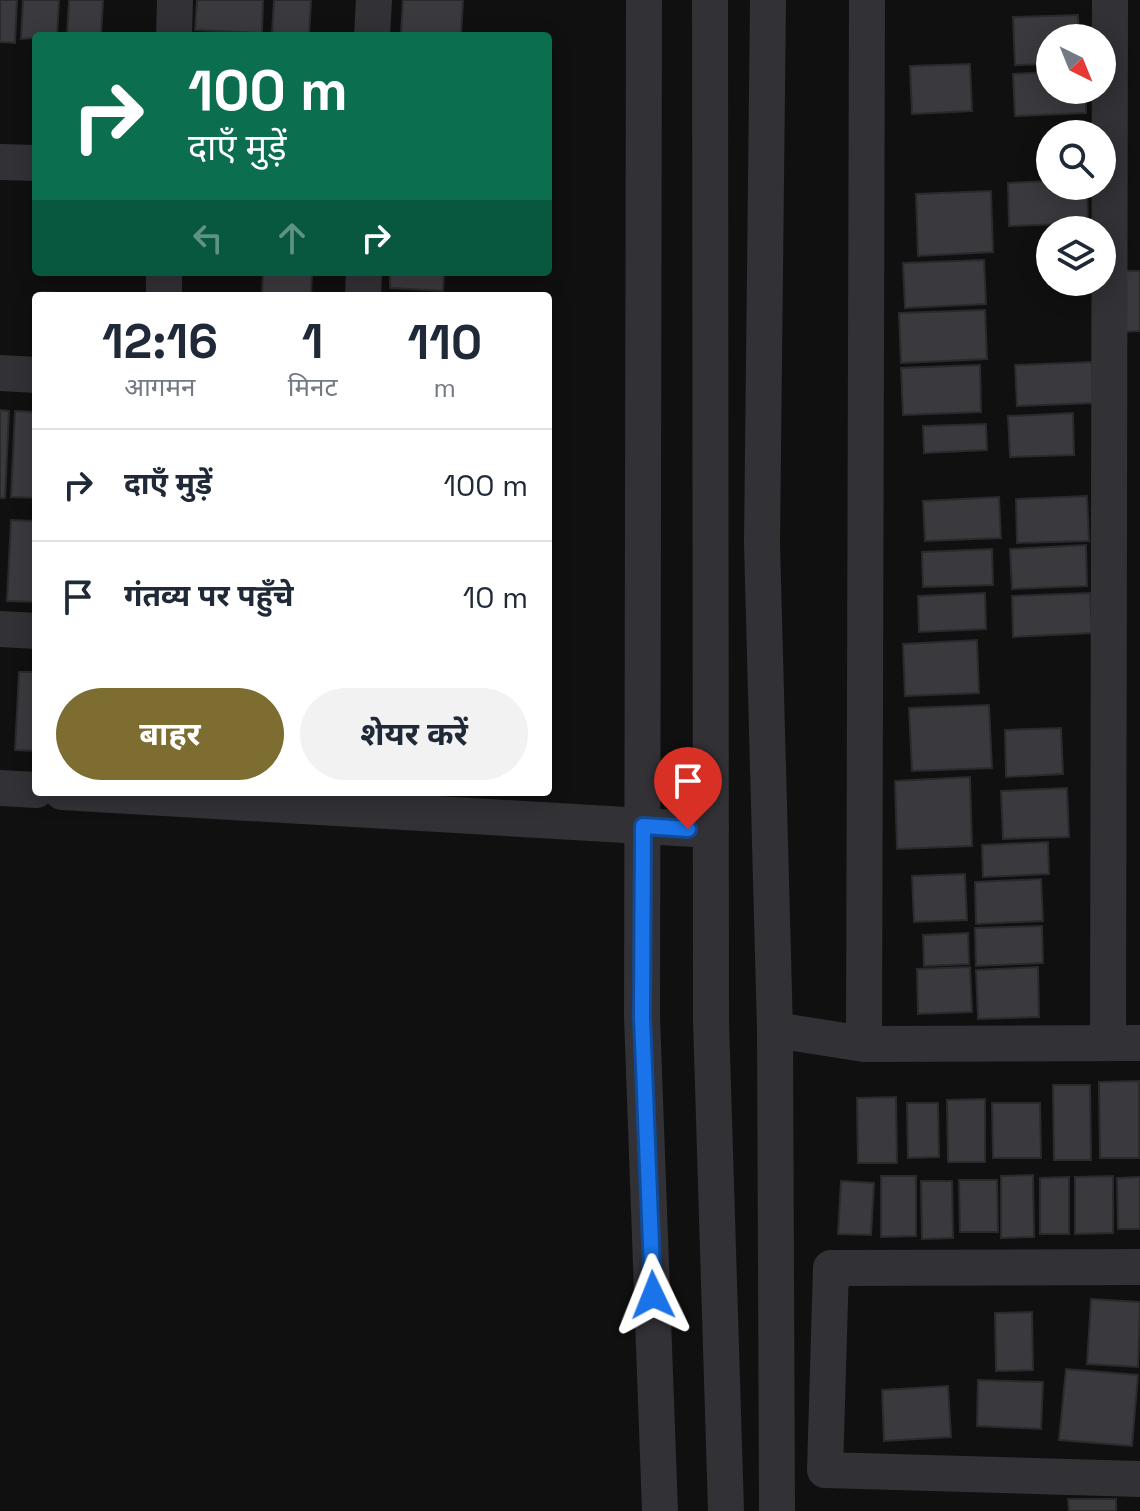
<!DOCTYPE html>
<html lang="hi">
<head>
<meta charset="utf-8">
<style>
  :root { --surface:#fff; --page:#f2f2f3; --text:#1f2937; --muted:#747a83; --line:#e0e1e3; --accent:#7d6d31 }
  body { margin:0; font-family:"Space Grotesk","Noto Sans Devanagari",sans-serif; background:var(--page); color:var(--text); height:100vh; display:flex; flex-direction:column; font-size:30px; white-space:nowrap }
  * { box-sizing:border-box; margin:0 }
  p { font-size:26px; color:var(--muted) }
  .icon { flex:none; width:44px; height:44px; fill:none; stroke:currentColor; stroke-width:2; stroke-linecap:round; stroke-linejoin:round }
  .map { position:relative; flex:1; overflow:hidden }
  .sheet { position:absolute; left:32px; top:292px; width:520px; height:504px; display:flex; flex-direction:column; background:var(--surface); border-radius:8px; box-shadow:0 4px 20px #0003 }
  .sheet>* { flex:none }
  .guide { position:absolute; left:32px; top:32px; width:520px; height:244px; border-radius:8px; box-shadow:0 4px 20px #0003; background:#0b6e4f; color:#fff; overflow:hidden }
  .needle { width:52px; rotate:137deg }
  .tools { position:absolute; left:1036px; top:24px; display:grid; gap:16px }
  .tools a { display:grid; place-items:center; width:80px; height:80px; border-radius:50%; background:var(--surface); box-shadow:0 4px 20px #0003; font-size:40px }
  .pin { position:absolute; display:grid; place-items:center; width:68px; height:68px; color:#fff; margin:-82px -34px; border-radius:50% 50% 50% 0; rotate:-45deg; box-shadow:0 0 8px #0007 }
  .pin .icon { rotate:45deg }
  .me { position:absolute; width:88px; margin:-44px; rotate:358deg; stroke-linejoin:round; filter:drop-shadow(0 0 6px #0008) }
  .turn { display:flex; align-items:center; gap:28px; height:168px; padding:0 24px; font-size:36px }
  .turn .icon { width:104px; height:104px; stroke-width:2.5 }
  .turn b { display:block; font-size:56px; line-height:68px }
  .lanes { display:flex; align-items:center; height:76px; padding:0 24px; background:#0003; justify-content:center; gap:40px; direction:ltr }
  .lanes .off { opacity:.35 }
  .eta { display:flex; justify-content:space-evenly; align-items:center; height:136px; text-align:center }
  .eta b { font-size:48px; font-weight:700; line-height:56px }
  .button { display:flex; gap:16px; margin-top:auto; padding:16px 24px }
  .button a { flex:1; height:92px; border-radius:48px; background:var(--accent); color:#fff; font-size:32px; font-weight:700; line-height:92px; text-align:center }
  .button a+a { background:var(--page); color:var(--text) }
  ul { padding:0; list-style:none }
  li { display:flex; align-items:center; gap:24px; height:112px; padding:0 24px; border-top:2px solid var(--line) }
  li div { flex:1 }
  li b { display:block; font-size:30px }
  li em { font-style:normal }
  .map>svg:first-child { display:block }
  .building { fill:#3a3a3e; stroke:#2a2a2d; stroke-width:2 }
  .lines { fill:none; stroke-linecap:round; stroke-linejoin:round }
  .minor { stroke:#313136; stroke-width:36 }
  .route-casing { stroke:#114b97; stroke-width:20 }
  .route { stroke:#1a73e8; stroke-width:14 }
</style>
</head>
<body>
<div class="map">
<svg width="1140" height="1511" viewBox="0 0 1140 1511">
  <rect width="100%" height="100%" fill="#101011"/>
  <g class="building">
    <polygon points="0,0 17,0 15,43 0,42"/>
    <polygon points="23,0 59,0 57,36 21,39"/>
    <polygon points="69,0 103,0 101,36 67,36"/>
    <polygon points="197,0 263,0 262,33 195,30"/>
    <polygon points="274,0 311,0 309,36 272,34"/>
    <polygon points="403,0 463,0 461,36 401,33"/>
    <polygon points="1078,15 1079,38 1050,38 1050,64 1015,65 1013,17"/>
    <polygon points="970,64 972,111 912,114 910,66"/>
    <polygon points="1050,72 1050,90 1086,90 1086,113 1015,116 1013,74"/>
    <polygon points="1050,181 1050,186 1087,186 1088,223 1009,226 1008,183"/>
    <polygon points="991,191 993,252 918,256 916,194"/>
    <polygon points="984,260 986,304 905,308 903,263"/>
    <polygon points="1122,271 1140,271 1140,331 1123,332"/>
    <polygon points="390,272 444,272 443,291 390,288"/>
    <polygon points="263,273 312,275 311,296 262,296"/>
    <polygon points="42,292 113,296 42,296"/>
    <polygon points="985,310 987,359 901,363 899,313"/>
    <polygon points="1092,362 1093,403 1017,406 1015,365"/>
    <polygon points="980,365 981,412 903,415 901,368"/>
    <polygon points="0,410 9,411 5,498 0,498"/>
    <polygon points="15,411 36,412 36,498 11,497"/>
    <polygon points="1073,413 1074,455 1010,457 1008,416"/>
    <polygon points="986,424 987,450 924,453 923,426"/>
    <polygon points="1087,496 1089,541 1017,543 1016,499"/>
    <polygon points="999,497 1001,538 925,541 923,501"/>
    <polygon points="11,520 36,521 36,602 7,601"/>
    <polygon points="1086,545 1087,586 1012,589 1010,549"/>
    <polygon points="992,549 993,585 923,587 922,552"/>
    <polygon points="985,593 986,629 919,632 918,596"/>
    <polygon points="1090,593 1092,633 1013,637 1012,596"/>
    <polygon points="977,640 979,693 905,696 903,644"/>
    <polygon points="19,672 36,672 36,751 15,750"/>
    <polygon points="989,705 992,768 912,771 909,708"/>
    <polygon points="1061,728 1063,774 1006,777 1005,730"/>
    <polygon points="970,777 972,846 897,849 895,781"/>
    <polygon points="1067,788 1069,837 1003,839 1001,791"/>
    <polygon points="1048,842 1049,874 983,877 982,845"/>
    <polygon points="965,874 967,920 914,922 912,876"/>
    <polygon points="1041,879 1043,921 976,924 975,882"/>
    <polygon points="1042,926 1043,963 976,966 975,928"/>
    <polygon points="968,933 969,964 924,966 923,935"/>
    <polygon points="970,967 972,1012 918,1014 917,969"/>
    <polygon points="1038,967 1039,1017 978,1019 976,970"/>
    <polygon points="1139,1081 1139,1158 1100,1158 1099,1082"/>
    <polygon points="1053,1085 1090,1085 1091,1160 1054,1160"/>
    <polygon points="896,1097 897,1163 858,1163 857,1098"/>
    <polygon points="985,1099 985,1162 948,1162 947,1100"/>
    <polygon points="907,1103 938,1103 939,1157 908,1158"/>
    <polygon points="992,1103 1040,1103 1041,1158 993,1158"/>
    <polygon points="1033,1175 1034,1237 1001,1238 1001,1176"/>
    <polygon points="881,1176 916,1176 916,1236 881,1237"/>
    <polygon points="1113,1176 1113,1233 1075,1234 1075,1177"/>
    <polygon points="1069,1177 1069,1234 1040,1234 1040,1178"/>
    <polygon points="1140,1177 1140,1229 1118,1229 1117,1178"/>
    <polygon points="959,1180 997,1180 998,1232 960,1232"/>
    <polygon points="841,1181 874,1183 871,1235 838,1234"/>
    <polygon points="921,1181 952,1181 953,1238 922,1239"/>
    <polygon points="1091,1299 1140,1302 1138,1367 1087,1364"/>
    <polygon points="1032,1312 1033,1370 996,1371 995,1313"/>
    <polygon points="1066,1369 1138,1375 1132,1446 1059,1440"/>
    <polygon points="978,1380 1043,1382 1041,1429 977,1426"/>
    <polygon points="948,1386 951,1437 884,1441 882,1390"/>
    <polygon points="1068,1499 1116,1499 1116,1511 1069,1511"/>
  </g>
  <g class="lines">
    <g class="minor">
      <polyline points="644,0 642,1017 660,1511"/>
      <polyline points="710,0 711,1021 726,1511"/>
      <polyline points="768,0 762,543 775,1030 777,1511"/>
      <polyline points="174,36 175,0"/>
      <polyline points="372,36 374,0"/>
      <polyline points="0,162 36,163"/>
      <polyline points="164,296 164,272"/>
      <polyline points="363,296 364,272"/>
      <polyline points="0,373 36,375"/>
      <polyline points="0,629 36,631"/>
      <polyline points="0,788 36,790"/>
      <polyline points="62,792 711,830"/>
      <polyline points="775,1030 864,1044 1140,1043"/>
      <polyline points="1108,1043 1110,0"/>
      <polyline points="864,1044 867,0"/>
      <polyline points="1140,1267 831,1268 825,1470 1140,1479"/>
    </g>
  </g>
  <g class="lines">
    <g class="route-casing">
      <polyline id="route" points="653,1295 642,1017 643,826 688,829"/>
    </g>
    <use href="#route" class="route"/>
  </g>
</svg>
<div class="tools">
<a><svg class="needle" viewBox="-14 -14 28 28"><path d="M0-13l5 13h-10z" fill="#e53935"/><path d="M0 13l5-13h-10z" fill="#747a83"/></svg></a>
<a><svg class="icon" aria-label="search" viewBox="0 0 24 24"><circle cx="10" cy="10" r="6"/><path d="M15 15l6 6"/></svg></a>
<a><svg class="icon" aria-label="layers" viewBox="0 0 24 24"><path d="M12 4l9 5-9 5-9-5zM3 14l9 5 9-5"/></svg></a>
</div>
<div class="pin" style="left:688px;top:829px;background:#d93025"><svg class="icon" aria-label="arrive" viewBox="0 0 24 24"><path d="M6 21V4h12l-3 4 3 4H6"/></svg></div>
<svg class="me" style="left:653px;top:1295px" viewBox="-20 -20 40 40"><path d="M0-17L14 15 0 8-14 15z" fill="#1a73e8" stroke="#fff" stroke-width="4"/></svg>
<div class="guide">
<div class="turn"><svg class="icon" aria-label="right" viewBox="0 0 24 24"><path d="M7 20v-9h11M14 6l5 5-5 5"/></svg><div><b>100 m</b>दाएँ मुड़ें</div></div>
<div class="lanes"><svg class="icon off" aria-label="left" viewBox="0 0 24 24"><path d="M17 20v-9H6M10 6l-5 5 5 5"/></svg><svg class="icon off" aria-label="ahead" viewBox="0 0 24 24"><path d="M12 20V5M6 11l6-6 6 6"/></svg><svg class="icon" aria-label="right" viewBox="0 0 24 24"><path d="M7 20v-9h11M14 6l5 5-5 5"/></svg></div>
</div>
<section class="sheet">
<div class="eta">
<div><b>12:16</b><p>आगमन</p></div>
<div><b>1</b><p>मिनट</p></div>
<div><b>110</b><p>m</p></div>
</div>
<ul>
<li><svg class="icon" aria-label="right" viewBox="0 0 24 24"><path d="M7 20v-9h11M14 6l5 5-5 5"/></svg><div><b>दाएँ मुड़ें</b></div><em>100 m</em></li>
<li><svg class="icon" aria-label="arrive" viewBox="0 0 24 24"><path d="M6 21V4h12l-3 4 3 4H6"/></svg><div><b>गंतव्य पर पहुँचे</b></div><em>10 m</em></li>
</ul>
<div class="button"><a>बाहर</a><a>शेयर करें</a></div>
</section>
</div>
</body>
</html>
